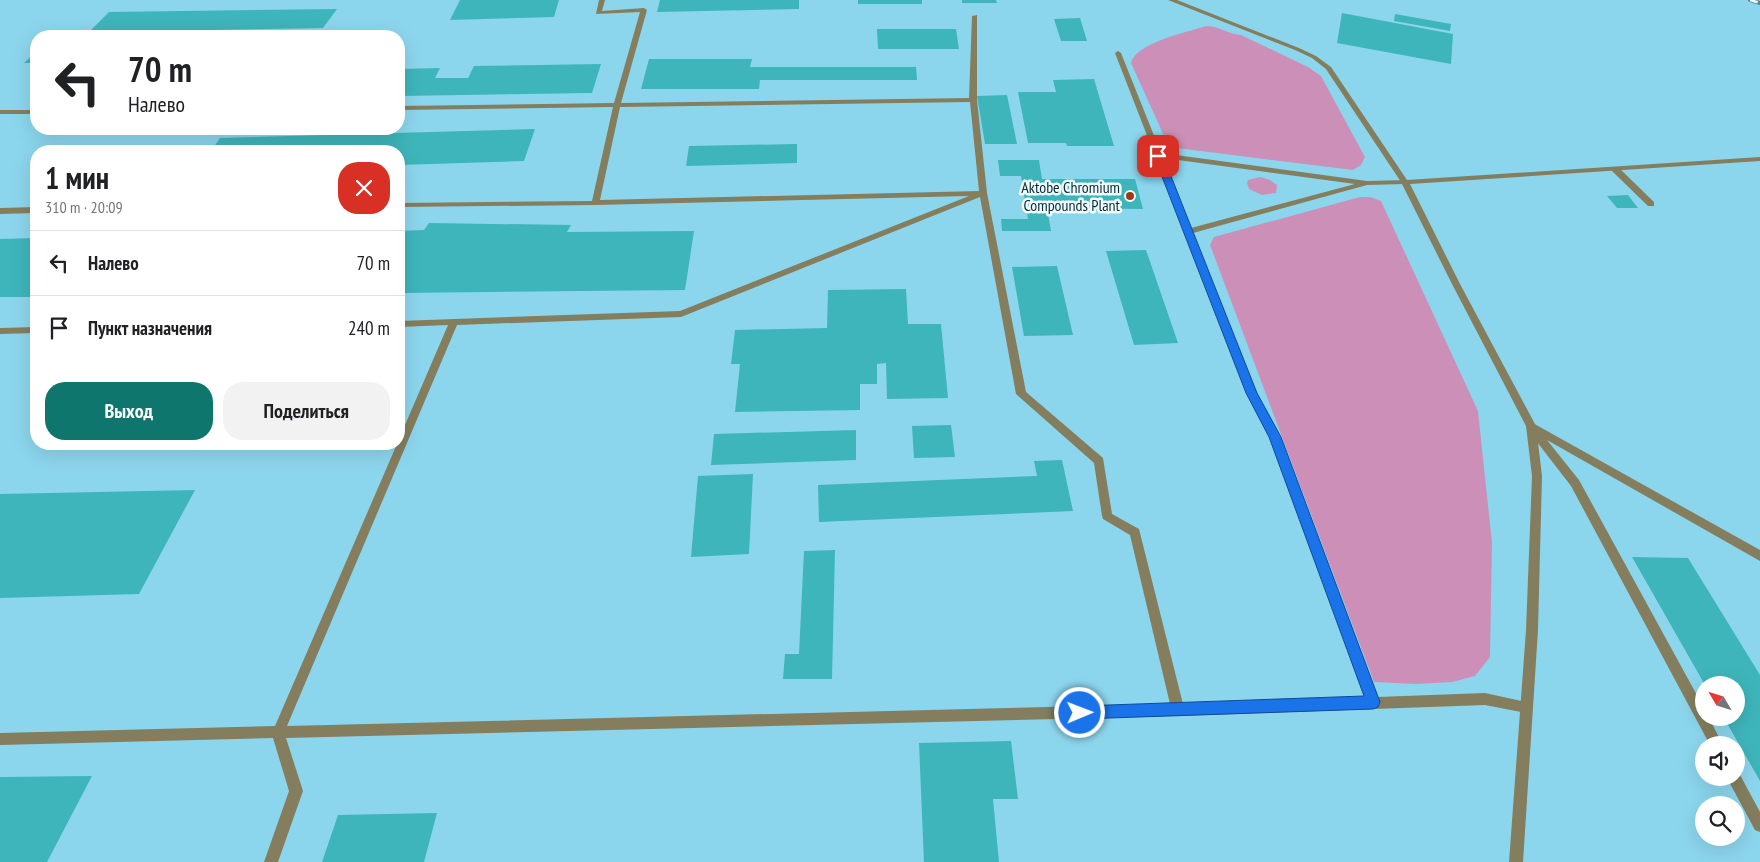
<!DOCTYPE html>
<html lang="ru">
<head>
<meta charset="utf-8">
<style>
  :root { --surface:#fff; --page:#f2f2f2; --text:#202124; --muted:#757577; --line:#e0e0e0; --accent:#0f766e }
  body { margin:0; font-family:"PT Sans Narrow",sans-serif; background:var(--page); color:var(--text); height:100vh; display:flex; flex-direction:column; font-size:19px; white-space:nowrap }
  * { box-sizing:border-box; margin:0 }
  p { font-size:16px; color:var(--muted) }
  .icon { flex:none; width:28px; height:28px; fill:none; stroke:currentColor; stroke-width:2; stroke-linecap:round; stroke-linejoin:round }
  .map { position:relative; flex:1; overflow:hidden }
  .sheet { position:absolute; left:30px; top:145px; width:375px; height:305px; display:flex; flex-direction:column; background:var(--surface); border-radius:20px; box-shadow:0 5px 20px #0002 }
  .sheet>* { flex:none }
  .guide { position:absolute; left:30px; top:30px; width:375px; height:105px; border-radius:20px; box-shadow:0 5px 20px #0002; background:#fff; color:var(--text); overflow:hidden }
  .needle { width:32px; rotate:308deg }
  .controls { position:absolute; left:1695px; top:676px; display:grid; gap:10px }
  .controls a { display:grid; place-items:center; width:50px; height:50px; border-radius:50%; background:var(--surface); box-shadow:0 5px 20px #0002; font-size:25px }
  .pin { position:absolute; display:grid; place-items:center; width:42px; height:42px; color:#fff; margin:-21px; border-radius:10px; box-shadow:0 2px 8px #0006 }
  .me { position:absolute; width:55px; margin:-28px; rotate:89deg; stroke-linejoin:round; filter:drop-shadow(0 0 4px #0008) }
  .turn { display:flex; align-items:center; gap:18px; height:105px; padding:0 15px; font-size:22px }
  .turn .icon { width:65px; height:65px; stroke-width:2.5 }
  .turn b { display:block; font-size:35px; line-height:42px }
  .round { display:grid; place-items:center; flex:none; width:52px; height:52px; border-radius:20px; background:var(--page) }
  .overview { display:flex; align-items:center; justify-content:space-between; height:85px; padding:0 15px }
  h1 { font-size:30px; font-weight:700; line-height:38px }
  .action { display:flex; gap:10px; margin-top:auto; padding:10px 15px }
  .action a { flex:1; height:58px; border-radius:20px; background:var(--accent); color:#fff; font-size:20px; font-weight:700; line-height:58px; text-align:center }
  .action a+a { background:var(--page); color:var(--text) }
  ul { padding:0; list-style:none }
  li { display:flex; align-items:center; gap:15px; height:65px; padding:0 15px; border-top:1px solid var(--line) }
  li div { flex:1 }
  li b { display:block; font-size:19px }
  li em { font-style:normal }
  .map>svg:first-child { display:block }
  .built { fill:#8cd6ed; fill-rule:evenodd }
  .green { fill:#cc90b8 }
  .building { fill:#3eb5ba }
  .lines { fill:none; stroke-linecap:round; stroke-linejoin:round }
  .service { fill:#847e5e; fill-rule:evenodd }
  .minor { fill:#847e5e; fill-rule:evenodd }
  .rail-casing { stroke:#568493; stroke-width:4 }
  .rail { stroke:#eefbff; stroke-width:2.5; stroke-dasharray:8; stroke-linecap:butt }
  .route { fill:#1a73e8; stroke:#114b97 }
  .poi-dot { fill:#9f3910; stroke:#eefbff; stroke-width:2 }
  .labels { text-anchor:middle; stroke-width:5; stroke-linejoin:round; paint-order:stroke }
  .far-poi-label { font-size:16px; fill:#0e2a32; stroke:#eefbff; text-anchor:end }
</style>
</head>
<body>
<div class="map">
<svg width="1760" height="862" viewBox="0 0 1760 862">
  <rect width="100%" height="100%" fill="#a1e3f8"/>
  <path class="built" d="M 0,0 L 1760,0 L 1760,862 L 0,862 ZM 36,36 L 399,36 L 399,129 L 36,129 ZM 36,151 L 399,151 L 399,444 L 36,444 ZM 1704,685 L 1736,685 L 1736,718 L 1704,718 ZM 1704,745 L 1736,745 L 1736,778 L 1704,778 ZM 1704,805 L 1736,805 L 1736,838 L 1704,838 Z"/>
  <g class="green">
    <path d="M 1206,26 C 1219,26 1228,34 1241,35 L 1308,67 L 1321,76 L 1365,157 L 1361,165 L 1353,170 L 1169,147 L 1131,63 C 1135,43 1188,32 1206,26 Z"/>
    <polygon points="1260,177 1270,180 1277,185 1276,193 1262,195 1249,189 1247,183 1248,180"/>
    <polygon points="1360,197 1370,197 1381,201 1478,411 1492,543 1490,657 1475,676 1452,682 1415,684 1374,682 1210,245 1214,237"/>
  </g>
  <g class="building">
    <polygon points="460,0 559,0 554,17 450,20"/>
    <polygon points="660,0 799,0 799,9 657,12"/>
    <rect x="858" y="0" width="64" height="4"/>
    <polygon points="962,0 996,0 997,3 962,3"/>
    <polygon points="337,9 323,28 89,32 109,12"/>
    <polygon points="1342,13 1453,34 1451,64 1337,43"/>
    <polygon points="1395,14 1451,24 1450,31 1394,21"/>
    <polygon points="1080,18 1087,41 1061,41 1054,19"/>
    <polygon points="877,29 956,29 959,49 878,49"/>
    <polygon points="36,52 36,63 24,63"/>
    <polygon points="649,59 752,59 750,67 916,67 917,80 760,80 759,89 641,89"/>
    <polygon points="601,64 592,93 399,96 399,69 440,68 435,78 468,78 474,66"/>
    <polygon points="1094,79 1114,146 1067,146 1066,143 1028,143 1018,92 1056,92 1053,80"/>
    <polygon points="1007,95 1017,144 985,144 977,96"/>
    <polygon points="535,129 524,161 399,165 399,151 211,151 220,138"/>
    <polygon points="797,144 797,163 686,166 689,146"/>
    <polygon points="998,160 1039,160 1042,179 1135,179 1143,209 1047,208 1051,231 1002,231 1001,219 1028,219 1021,176 1000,176"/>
    <polygon points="1628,195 1638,208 1617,208 1607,196"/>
    <polygon points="429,223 571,225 567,232 694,231 685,290 399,293 399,231 424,230"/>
    <polygon points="36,238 36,297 0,297 0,239"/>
    <polygon points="1146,250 1178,343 1134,345 1106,251"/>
    <polygon points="1057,266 1073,335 1024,336 1012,267"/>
    <polygon points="906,289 908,324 941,324 948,398 887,399 886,363 877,364 877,384 860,384 860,410 735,412 740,364 731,364 735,330 827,328 828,290"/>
    <polygon points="951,425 955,457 914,458 912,426"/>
    <polygon points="856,430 856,460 711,465 714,434"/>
    <polygon points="1062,460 1073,511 819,522 818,485 1037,476 1034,461"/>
    <polygon points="753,474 749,554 691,557 698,476"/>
    <polygon points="195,490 139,594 0,598 0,494"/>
    <polygon points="835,550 832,679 783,679 785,654 799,654 804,551"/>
    <polygon points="1632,557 1688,558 1760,675 1760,781 1724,718 1736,718 1736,685 1705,685"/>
    <polygon points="1011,741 1018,799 993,799 999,862 924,862 919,743"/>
    <polygon points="92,776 47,862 0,862 0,777"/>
    <polygon points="437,813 424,862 322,862 338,815"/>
  </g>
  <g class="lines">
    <g class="service">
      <path d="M 599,0 L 605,0 L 602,11 L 644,8 L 647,10 L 621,103 L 969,98 L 972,16 L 977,15 L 977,100 L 987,193 L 1026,392 L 1103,458 L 1112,514 L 1139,529 L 1183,704 L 1365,697 L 1270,437 L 1247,393 L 1115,53 L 1118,51 L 1121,53 L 1161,153 L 1367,181 L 1408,180 L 1408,184 L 1405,184 L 1367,185 L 1193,233 L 1257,393 L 1280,437 L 1377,697 L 1485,693 L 1530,703 L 1532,707 L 1530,711 L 1526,713 L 1485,705 L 1178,716 L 286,738 L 303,791 L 278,862 L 264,862 L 289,791 L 273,738 L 0,745 L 0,733 L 275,726 L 397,444 L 399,444 L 399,439 L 448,325 L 399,327 L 399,321 L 680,311 L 969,196 L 595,205 L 399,207 L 399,203 L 592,201 L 613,107 L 399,110 L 399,106 L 614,103 L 640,12 L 596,14 ZM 970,102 L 979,191 L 600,200 L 620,107 ZM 1163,158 L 1355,184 L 1191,228 ZM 980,197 L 1016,394 L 1094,463 L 1102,516 L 1103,519 L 1130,535 L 1170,704 L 287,726 L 457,325 L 681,317 Z"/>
      <rect x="0" y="110" width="36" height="4"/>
      <polygon points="1612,167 1618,167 1654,202 1654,206 1648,206 1612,171"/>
      <polygon points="36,207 36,213 0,214 0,208"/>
      <polygon points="36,327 36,333 0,334 0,328"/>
      <polygon points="1531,422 1760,550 1760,561 1547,440 1579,480 1704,708 1704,718 1709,718 1723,745 1710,745 1571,486 1527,429 1526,426 1527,423"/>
      <polygon points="1736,772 1739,773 1760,812 1760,832 1755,830 1727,778 1736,778"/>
    </g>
    <polygon class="minor" points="1168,0 1177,0 1299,48 1316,56 1331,67 1407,180 1760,157 1760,161 1410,184 1460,284 1536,426 1542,476 1538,630 1523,862 1509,862 1526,630 1532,476 1526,426 1452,284 1401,182 1326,69 1312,58 1295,50"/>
    <g class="rail-casing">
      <polyline id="rail" points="1750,0 1760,3"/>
    </g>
    <use href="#rail" class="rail"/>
  </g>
  <polygon class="route" points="1158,153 1163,156 1257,393 1281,437 1380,702 1378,707 1373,709 1080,719 1075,717 1073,713 1075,708 1080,706 1364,696 1269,437 1246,393 1154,156"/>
  <circle class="poi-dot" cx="1130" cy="196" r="5"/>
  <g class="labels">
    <g class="far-poi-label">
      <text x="1120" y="193">Aktobe Chromium<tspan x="1120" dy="18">Compounds Plant</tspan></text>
    </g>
  </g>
</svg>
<div class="controls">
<a><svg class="needle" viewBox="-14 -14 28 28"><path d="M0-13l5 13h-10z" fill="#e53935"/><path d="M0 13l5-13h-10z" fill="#757577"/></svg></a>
<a><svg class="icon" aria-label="sound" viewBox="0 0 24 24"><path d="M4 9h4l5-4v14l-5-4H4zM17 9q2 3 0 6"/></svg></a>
<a><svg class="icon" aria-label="search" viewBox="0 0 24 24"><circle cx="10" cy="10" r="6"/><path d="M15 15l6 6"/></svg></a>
</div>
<div class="pin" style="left:1158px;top:156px;background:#d93025"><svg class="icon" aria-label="arrive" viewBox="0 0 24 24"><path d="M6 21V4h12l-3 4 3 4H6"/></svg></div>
<svg class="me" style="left:1080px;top:713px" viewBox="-20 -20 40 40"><circle r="17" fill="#1a73e8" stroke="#fff" stroke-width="3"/><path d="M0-11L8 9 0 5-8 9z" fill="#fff"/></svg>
<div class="guide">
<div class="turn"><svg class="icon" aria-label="left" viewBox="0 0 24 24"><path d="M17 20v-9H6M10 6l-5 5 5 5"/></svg><div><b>70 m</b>Налево</div></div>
</div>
<section class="sheet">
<div class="overview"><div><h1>1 мин</h1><p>310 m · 20:09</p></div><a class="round" style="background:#d93025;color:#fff"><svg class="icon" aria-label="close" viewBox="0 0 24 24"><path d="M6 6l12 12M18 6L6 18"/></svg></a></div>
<ul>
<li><svg class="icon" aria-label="left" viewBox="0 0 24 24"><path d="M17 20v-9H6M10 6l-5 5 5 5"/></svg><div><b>Налево</b></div><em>70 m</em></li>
<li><svg class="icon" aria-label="arrive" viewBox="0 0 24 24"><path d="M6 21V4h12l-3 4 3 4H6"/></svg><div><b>Пункт назначения</b></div><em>240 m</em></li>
</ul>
<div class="action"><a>Выход</a><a>Поделиться</a></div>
</section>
</div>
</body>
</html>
